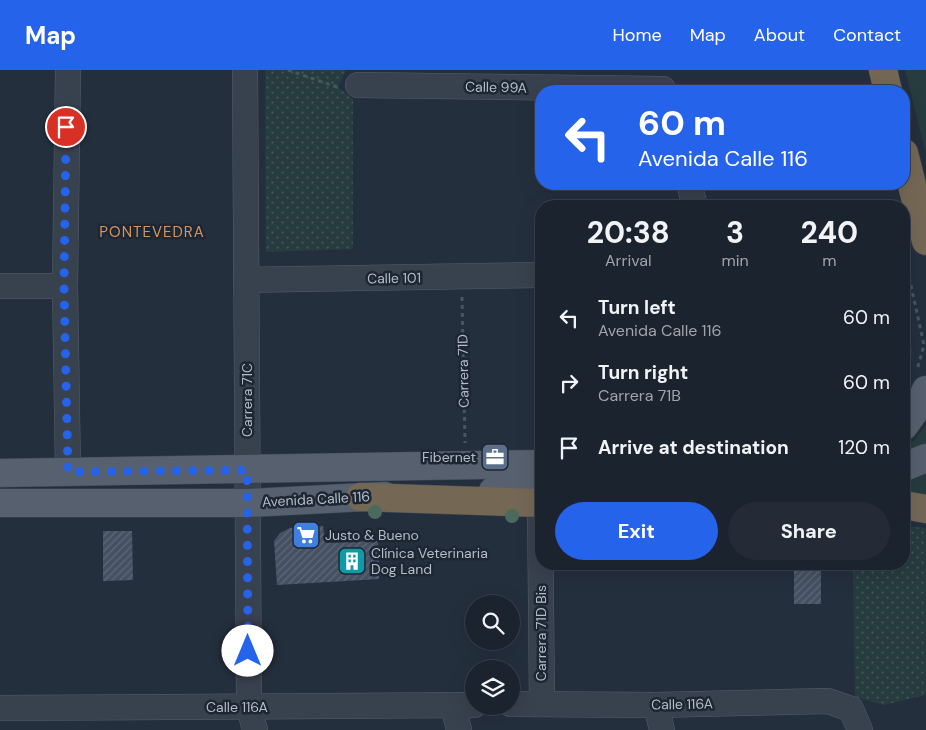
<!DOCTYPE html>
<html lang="en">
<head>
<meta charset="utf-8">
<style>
  :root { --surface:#1b232e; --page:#242b36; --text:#f1f3f6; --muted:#a0a4aa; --line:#39404a; --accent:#2563eb }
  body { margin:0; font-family:"DM Sans",sans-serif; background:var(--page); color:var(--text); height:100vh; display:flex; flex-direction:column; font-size:19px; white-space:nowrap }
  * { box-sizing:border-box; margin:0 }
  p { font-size:16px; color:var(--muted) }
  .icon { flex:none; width:28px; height:28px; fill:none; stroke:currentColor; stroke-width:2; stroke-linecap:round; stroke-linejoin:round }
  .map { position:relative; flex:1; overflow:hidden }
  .sheet { position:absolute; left:535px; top:130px; width:375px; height:370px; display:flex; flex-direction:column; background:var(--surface); border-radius:20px; box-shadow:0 5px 20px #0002,0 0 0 1px var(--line) }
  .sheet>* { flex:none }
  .hud { position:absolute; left:535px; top:15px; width:375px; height:105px; border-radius:20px; box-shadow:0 5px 20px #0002,0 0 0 1px var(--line); background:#2563eb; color:#fff; overflow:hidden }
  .controls { position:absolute; left:465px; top:525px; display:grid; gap:10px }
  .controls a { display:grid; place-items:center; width:55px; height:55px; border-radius:50%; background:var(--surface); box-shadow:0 5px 20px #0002,0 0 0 1px var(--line); font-size:25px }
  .pin { position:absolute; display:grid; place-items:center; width:42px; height:42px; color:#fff; margin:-21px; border:2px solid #fff; border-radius:50%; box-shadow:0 1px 5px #0007 }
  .me { position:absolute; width:55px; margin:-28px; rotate:0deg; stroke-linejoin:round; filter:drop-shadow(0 0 4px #0008) }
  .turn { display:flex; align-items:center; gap:18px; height:105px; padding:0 20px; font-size:22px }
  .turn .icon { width:65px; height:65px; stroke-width:2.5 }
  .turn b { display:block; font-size:35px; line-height:42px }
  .eta { display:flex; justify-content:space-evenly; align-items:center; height:85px; text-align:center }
  .eta b { font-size:30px; font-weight:700; line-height:35px }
  .primary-button { display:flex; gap:10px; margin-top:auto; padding:10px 20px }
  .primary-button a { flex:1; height:58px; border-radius:30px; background:var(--accent); color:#fff; font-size:20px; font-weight:700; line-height:58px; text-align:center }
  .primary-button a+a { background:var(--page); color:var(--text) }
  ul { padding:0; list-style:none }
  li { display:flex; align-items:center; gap:15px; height:65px; padding:0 20px }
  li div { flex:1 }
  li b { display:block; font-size:19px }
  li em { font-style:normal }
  header { display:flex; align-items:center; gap:30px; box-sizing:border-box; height:70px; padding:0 25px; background:var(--accent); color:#fff }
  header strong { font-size:24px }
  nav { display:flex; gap:28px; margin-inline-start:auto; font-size:18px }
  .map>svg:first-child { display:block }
  .grass { fill:#263c3f }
  .park { fill:url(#park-dots) }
  .building { fill:url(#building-hatch) }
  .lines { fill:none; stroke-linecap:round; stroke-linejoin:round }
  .minor-casing { stroke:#565f6c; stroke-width:26 }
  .major-casing { stroke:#414a57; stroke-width:29 }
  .highway-casing { stroke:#434c59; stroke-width:29 }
  .path { stroke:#44595c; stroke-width:3; stroke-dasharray:4 4; stroke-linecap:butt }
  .minor { stroke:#38414e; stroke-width:25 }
  .major { stroke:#56606e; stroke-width:28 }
  .highway { stroke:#746855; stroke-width:28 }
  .tree { fill:#4b6a5d }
  .route { stroke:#2563eb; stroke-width:9; stroke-dasharray:0 16.2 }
  .labels { text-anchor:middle; stroke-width:5; stroke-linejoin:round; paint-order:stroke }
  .street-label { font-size:14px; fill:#b4bcc9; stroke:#1d2633 }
  .poi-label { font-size:14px; fill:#b4bcc9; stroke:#1d2633; text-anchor:start }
  .neighbourhood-label { font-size:15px; letter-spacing:1px; fill:#d59563; stroke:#1d2633 }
</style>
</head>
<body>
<header>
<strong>Map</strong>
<nav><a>Home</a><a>Map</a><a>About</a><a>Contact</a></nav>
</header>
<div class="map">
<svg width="926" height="660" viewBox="0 0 926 660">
  <defs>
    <pattern id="park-dots" width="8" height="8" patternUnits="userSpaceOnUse" patternTransform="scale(1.25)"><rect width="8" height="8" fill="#263c3f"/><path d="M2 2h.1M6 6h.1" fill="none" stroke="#435659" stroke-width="1.8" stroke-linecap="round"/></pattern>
    <pattern id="building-hatch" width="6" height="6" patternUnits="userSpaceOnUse" patternTransform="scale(1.25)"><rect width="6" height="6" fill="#455162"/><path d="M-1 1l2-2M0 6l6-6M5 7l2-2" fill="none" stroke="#5d6877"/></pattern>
  </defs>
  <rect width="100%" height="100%" fill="#242f3e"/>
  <g class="grass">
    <polygon points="905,0 926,0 926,84"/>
    <polygon points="926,355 926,425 904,423 904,378 914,371"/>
  </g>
  <g class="park">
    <polygon points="265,0 346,0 338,17 353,29 353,179 266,182"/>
    <polygon points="904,238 912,281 904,304"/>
    <polygon points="904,456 926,458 926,625 884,635 855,627 853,494 904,494"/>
  </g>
  <g class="building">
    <polygon points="323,456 325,473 378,471 379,509 277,515 274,471 280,463 290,458"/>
    <polygon points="103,461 132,461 133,510 103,511"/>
    <rect x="794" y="494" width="27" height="40"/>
  </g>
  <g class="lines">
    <g class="minor-casing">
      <g id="minor">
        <polyline points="68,0 65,216 68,402"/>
        <polyline points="245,0 249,637 255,660"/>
        <polyline points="358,15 663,19"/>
        <polyline points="689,114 695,136"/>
        <polyline points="246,210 541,205"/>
        <polyline points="0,216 65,216"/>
        <polyline points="540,433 542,634"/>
        <polyline points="511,634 656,635 828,631 851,639 860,660"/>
        <polyline points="453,635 459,660"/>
        <polyline points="656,635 662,660"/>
        <polyline points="0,638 474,635"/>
      </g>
    </g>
    <g class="major-casing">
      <g id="major">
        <polyline points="904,356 921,332 926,320"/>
        <polyline points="904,397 926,388"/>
        <polyline points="0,403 541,394"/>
        <polyline points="493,421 541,418"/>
        <polyline points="0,433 248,433 385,426"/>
      </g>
    </g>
    <g class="highway-casing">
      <g id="highway">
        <polyline points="883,0 888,21"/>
        <polyline points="904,83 926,171"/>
        <polyline points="360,427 541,433"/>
        <polyline points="904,435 926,439"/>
      </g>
    </g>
    <g class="path">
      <polyline points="288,0 337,17"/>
      <polyline points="904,184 924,275 917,300"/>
      <polyline points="462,227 465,373"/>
    </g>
    <use href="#minor" class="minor"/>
    <use href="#major" class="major"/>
    <use href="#highway" class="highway"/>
  </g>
  <g class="tree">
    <circle cx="375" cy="442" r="7"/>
    <circle cx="512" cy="446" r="7"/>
  </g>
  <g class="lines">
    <polyline class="route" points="66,57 64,216 68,402 247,400 248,581"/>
  </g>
  <defs>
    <g id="office-square" transform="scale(1.4375)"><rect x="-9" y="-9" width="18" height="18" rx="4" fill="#5c6f8a" stroke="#1d2633"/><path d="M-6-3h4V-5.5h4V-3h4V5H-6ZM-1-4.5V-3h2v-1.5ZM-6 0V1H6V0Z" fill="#fff"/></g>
    <g id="supermarket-square" transform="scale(1.4375)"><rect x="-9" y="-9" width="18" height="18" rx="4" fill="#3f7fe0" stroke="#1d2633"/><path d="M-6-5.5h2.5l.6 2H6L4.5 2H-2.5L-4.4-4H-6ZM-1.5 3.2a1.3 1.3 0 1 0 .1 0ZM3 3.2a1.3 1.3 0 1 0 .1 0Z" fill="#fff"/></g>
    <g id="building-square" transform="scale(1.4375)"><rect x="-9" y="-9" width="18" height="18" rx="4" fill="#0f9aa8" stroke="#1d2633"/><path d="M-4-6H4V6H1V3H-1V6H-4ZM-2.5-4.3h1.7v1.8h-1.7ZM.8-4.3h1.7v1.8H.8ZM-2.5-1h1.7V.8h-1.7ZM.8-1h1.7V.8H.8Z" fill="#fff"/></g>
  </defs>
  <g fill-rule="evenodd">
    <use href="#office-square" x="495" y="387"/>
    <use href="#supermarket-square" x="306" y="465"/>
    <use href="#building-square" x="352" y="491"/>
  </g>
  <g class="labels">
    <g class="street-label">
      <text transform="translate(496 17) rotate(1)" y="5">Calle 99A</text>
      <text transform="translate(394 208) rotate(-1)" y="5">Calle 101</text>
      <text transform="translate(463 301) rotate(-91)" y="5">Carrera 71D</text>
      <text transform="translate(247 330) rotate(-90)" y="5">Carrera 71C</text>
      <text transform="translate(316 429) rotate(-3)" y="5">Avenida Calle 116</text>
      <text transform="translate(541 563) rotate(-90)" y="5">Carrera 71D Bis</text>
      <text transform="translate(682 634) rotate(-1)" y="5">Calle 116A</text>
      <text x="237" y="642">Calle 116A</text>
    </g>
    <g class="poi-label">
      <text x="476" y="392" text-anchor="end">Fibernet</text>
      <text x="325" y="470">Justo &amp; Bueno</text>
      <text x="371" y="488">Clínica Veterinaria<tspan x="371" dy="16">Dog Land</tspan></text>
    </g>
    <g class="neighbourhood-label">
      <text x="152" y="167">PONTEVEDRA</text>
    </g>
  </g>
</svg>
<div class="controls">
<a><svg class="icon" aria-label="search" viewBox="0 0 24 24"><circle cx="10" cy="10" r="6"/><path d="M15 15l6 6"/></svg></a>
<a><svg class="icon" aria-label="layers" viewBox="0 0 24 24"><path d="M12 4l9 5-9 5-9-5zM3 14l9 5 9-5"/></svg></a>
</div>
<div class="pin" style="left:66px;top:57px;background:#d93025"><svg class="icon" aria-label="arrive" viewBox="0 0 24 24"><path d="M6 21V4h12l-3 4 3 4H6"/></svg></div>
<svg class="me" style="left:248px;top:581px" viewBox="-20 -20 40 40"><circle r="19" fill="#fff"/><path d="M0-13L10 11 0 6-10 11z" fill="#2563eb"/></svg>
<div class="hud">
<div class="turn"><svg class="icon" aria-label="left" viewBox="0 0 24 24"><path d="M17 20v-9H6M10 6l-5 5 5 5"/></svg><div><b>60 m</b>Avenida Calle 116</div></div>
</div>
<section class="sheet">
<div class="eta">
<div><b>20:38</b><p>Arrival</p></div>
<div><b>3</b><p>min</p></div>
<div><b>240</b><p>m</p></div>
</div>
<ul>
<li><svg class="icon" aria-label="left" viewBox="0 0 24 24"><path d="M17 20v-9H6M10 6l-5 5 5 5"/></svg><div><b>Turn left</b><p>Avenida Calle 116</p></div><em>60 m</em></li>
<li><svg class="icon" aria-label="right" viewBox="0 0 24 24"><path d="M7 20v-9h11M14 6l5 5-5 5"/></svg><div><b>Turn right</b><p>Carrera 71B</p></div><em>60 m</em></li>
<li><svg class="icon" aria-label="arrive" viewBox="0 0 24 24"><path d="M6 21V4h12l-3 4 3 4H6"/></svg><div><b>Arrive at destination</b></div><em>120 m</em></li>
</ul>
<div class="primary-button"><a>Exit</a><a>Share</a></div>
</section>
</div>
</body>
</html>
